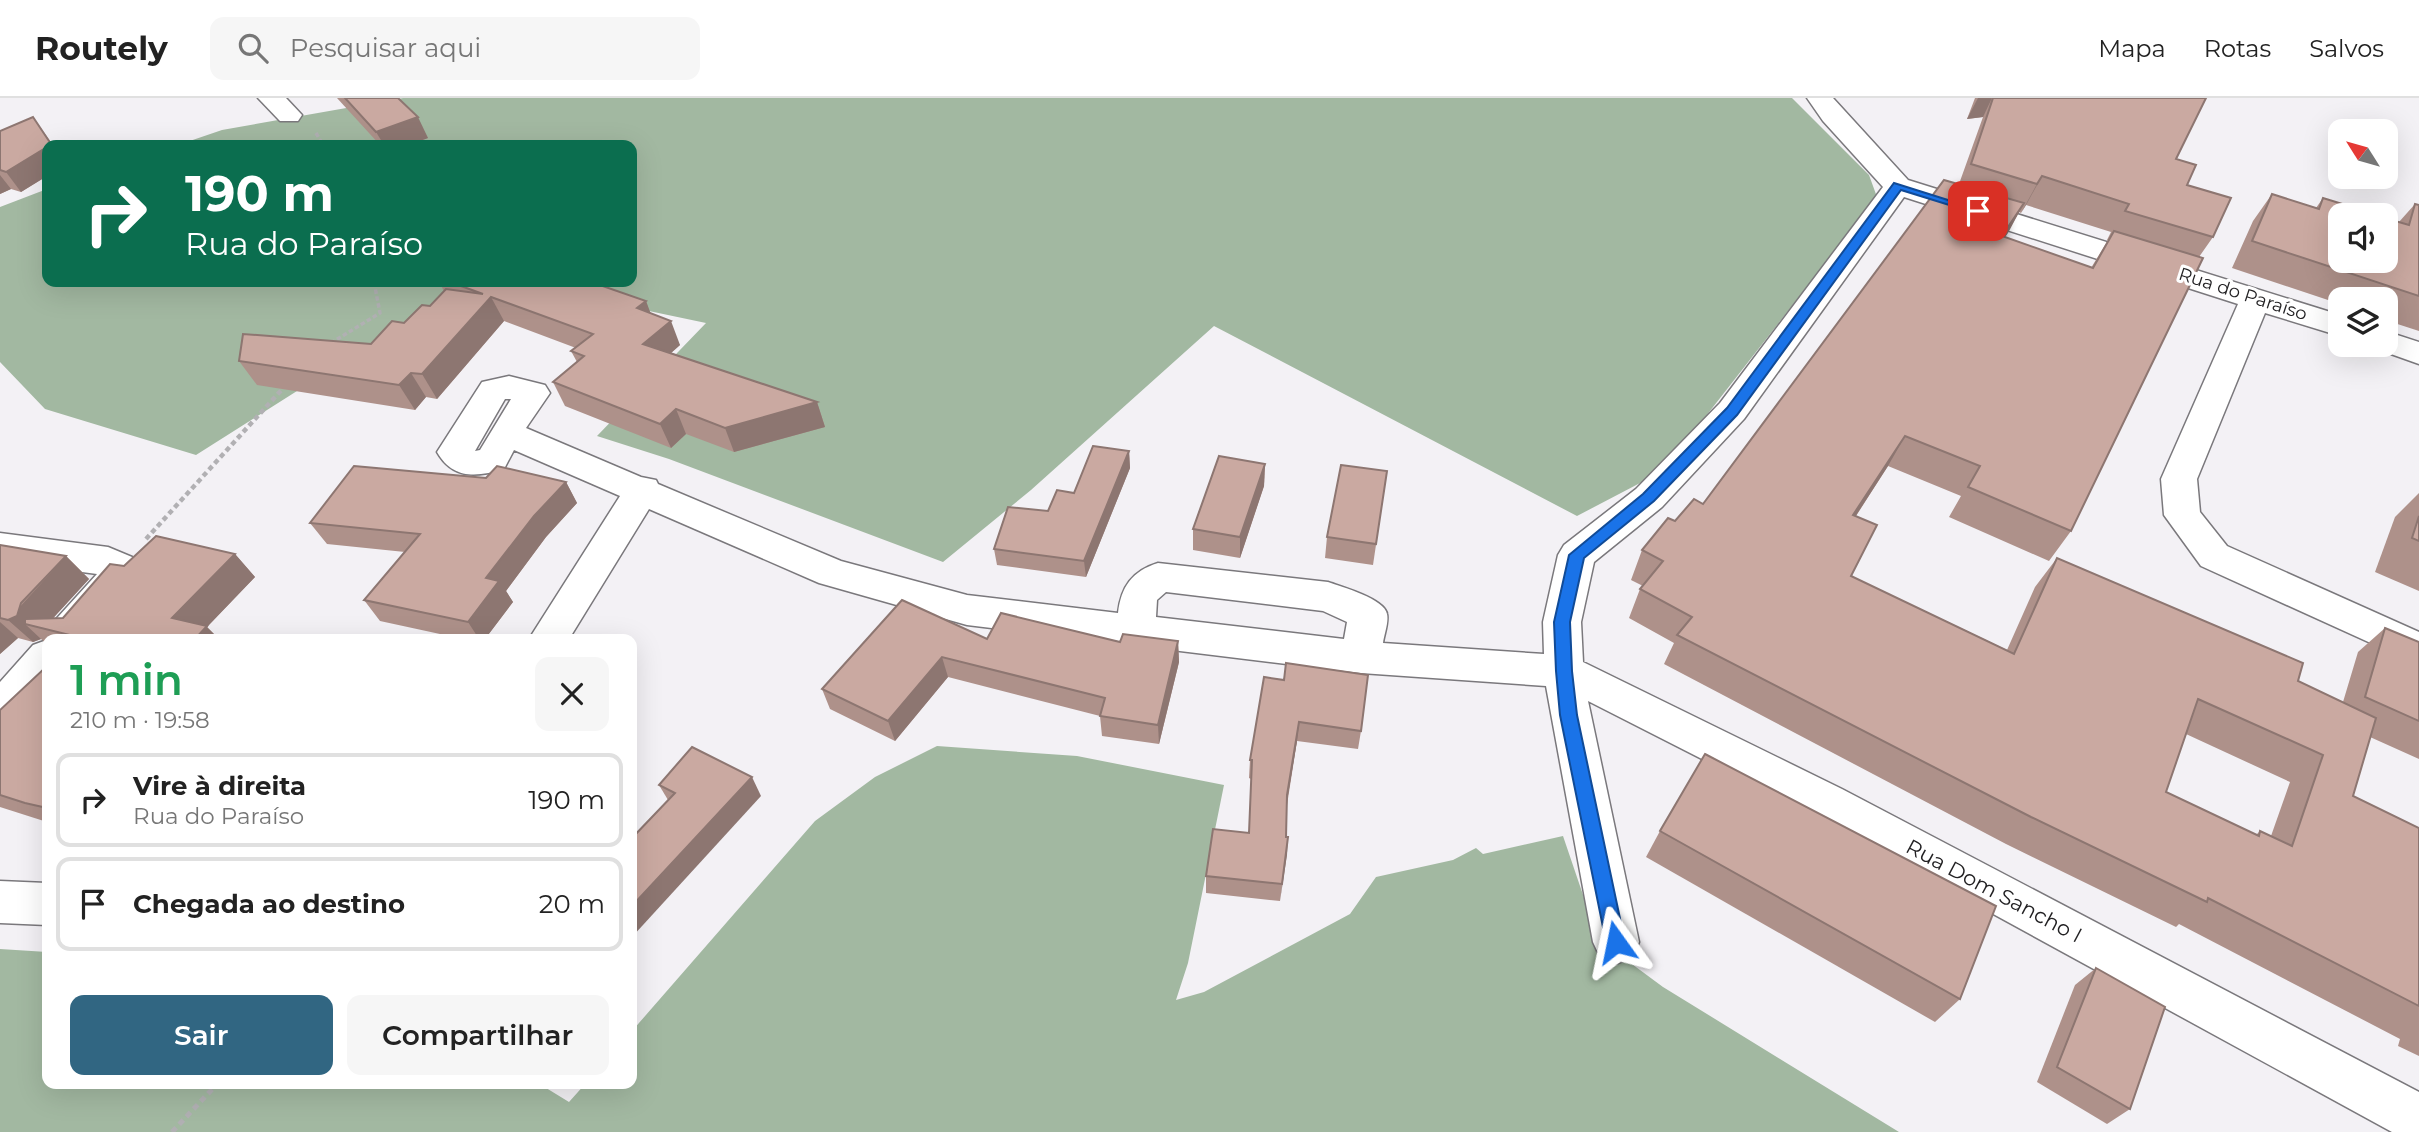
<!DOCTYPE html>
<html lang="pt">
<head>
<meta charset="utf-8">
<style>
  :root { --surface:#fff; --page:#f6f6f6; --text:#222; --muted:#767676; --line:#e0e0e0; --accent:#316682 }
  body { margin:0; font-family:Montserrat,sans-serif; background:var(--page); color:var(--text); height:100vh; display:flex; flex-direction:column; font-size:26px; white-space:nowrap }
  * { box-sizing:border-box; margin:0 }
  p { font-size:23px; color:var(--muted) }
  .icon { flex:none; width:38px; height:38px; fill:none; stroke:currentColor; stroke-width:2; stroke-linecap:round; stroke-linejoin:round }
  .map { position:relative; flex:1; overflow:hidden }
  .details { position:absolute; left:42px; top:536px; width:595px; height:455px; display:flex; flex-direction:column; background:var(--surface); border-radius:14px; box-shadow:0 7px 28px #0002 }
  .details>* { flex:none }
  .banner { position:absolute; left:42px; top:42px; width:595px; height:147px; border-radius:14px; box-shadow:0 7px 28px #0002; background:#0b6e4f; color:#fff; overflow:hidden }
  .needle { width:46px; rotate:307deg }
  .controls { position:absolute; left:2328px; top:21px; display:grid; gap:14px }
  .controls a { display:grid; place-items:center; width:70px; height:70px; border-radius:14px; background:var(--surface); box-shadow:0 7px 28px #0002; font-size:35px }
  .pin { position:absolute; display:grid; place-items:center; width:60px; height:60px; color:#fff; margin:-30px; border-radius:14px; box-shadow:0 4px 10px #0006 }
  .me { position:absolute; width:77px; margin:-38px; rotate:348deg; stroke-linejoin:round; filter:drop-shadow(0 0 5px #0008) }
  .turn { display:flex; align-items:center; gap:24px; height:147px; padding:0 28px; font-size:32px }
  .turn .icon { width:91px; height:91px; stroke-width:2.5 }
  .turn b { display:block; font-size:49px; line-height:60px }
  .round { display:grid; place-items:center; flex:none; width:74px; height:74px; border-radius:14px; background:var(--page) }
  .overview { display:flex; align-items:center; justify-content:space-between; height:119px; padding:0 28px }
  h1 { font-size:42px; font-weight:600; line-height:52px; color:#1e9e55 }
  .action { display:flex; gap:14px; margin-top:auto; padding:14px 28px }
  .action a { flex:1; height:80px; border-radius:14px; background:var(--accent); color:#fff; font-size:28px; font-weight:600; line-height:80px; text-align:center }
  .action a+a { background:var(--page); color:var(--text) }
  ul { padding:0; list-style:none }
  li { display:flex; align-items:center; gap:21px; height:94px; margin:0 14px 10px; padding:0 14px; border:4px solid var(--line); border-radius:14px }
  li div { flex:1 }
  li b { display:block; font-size:26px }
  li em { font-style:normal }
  header { display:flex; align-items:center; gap:42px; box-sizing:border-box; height:98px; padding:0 35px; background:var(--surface); border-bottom:2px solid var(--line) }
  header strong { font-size:33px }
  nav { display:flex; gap:38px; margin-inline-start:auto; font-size:24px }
  .search { width:490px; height:63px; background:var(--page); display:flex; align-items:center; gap:18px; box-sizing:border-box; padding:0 24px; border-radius:14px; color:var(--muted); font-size:26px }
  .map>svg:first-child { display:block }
  .forest { fill:#a2b8a1 }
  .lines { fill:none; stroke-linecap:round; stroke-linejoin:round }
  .minor-casing { stroke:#7a787c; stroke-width:3 }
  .path-far2 { stroke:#b1b0b3; stroke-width:3.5; stroke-dasharray:4.5 2.5; stroke-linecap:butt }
  .path-far1 { stroke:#b1b0b3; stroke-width:4.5; stroke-dasharray:5 3.5; stroke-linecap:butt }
  .path { stroke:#b1b0b3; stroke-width:5; stroke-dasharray:6 4.5; stroke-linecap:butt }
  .minor { fill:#fff; fill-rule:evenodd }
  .wall { fill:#ae918a; fill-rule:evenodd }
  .shaded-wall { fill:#8d7671 }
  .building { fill:#caa9a1; stroke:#8d7671; stroke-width:2; fill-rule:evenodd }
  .route { fill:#1a73e8; stroke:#114b97; stroke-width:2 }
  .labels { text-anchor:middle; stroke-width:6; stroke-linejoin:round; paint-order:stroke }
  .far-street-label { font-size:18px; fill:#222123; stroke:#fff }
  .street-label { font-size:21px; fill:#222123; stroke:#fff }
</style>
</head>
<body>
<header>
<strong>Routely</strong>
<div class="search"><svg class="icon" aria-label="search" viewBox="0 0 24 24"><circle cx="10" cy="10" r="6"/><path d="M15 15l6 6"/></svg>Pesquisar aqui</div>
<nav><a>Mapa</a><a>Rotas</a><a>Salvos</a></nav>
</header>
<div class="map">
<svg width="2419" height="1034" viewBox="0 0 2419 1034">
  <rect width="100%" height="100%" fill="#f3f1f5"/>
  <g class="forest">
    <polygon points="403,0 1792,0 1869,77 1877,99 1663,373 1577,418 1214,228 1031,392 943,464 669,361 597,338 706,225 511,184 632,184 632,47 178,47 222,32"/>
    <polygon points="47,91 47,184 469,184 196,357 45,311 0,264 0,109"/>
    <polygon points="937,648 1077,658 1224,687 1188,865 1176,902 1204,894 1350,816 1376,779 1453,762 1476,750 1483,756 1563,738 1598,841 1663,889 1899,1034 0,1034 0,851 47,854 47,985 538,985 569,1004 586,985 632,985 632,933 815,723 875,679"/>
  </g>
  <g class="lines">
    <g class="minor-casing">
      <g id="minor">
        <polygon points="258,0 286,0 302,17 298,23 280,23"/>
        <path d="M 1807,0 L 1833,0 L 1908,82 L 2340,217 L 2340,238 L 2265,215 L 2197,381 L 2200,414 L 2227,448 L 2419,534 L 2419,567 L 2201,468 L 2164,417 L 2161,381 L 2238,206 L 1904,99 L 1744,321 L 1662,409 L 1594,464 L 1581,524 L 1583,564 L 1842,691 L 2419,994 L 2419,1034 L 2392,1034 L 1812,717 L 1588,603 L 1639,844 L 1632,859 L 1616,866 L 1600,859 L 1593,844 L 1546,588 L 1361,575 L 967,527 L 819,485 L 649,411 L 569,541 L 529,541 L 620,398 L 514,352 L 504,371 C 477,379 453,382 437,354 L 482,284 L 509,278 L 545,287 L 550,295 L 526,330 L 641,379 L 656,382 L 658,386 L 841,463 L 967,497 L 1118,515 C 1121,489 1132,473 1158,465 L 1328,484 C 1342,489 1385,501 1387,516 C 1389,524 1384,537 1383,545 L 1544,556 L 1543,524 L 1558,457 L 1564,447 L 1636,391 L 1720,305 L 1883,89 L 1823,23 ZM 505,301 L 511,301 L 480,352 L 475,353 ZM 1166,494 L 1323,513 L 1347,524 L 1344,541 L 1156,519 L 1157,502 Z"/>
        <polygon points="2385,233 2419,244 2419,266 2374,250 2371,247 2385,247"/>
        <polygon points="0,435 108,449 132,459 138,469 129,489 85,541 47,541 47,585 14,624 0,629 0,584 33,547 44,543 48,530 97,476 0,463"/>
        <polygon points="0,783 47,785 47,827 0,825"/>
      </g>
    </g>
    <g class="path-far2">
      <polyline points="316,35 323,47"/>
      <polyline points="331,245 380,215 374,184"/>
    </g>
    <polyline class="path-far1" points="146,441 286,287"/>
    <polyline class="path" points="172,1034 218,985"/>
    <use href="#minor" class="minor"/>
  </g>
  <g class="wall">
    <polygon points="337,0 398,0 428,40 409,47 380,47"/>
    <path d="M 1975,0 L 2206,0 L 2176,61 L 2213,139 L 2199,159 L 2071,433 L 2049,463 L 1949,419 L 1961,398 L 1888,368 L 1856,418 L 1851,478 L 2007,552 L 2035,489 L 2057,460 L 2298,583 L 2343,604 L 2358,554 L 2385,530 L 2419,544 L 2419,661 L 2370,639 L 2353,698 L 2419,730 L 2419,958 L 2398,948 L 2400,941 L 2179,826 L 2176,829 L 2006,746 L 1664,566 L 1674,545 L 1629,520 L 1640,491 L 1643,488 L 1631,482 L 1642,452 L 1675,423 L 1703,406 L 1959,86 L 1983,19 L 1967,21 ZM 2026,107 L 2111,134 L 2107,142 L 2108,142 L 2091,170 L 2005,139 L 2019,114 L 2021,115 ZM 2186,636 L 2290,684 L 2271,738 L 2260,733 L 2256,737 L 2166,694 Z"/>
    <polygon points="33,19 53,47 47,47 47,78 21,94 11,91 0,96 0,33"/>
    <polygon points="2272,96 2316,110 2323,100 2399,124 2415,106 2419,107 2419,233 2385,222 2385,201 2340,201 2340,206 2232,170 2253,123"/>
    <polygon points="439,184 587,184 646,203 650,215 680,247 671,255 817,304 825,329 734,354 686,336 671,350 565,308 553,284 577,264 571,253 576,250 504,223 437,301 426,299 415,312 257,287 239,263 371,246 430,208 444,193"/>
    <polygon points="1129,353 1130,370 1086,479 997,467 994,451 1074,395"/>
    <polygon points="1265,366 1264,388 1240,460 1193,452 1193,431"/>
    <polygon points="1387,373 1373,467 1325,460 1327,439"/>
    <polygon points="486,380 566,384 577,405 546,439 506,493 513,504 485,541 463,541 380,523 364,502 405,454 327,446 310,425"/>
    <polygon points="2419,395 2419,493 2375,474 2395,419"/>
    <polygon points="0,447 66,458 89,481 53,520 63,520 124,468 235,456 255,479 207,529 219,541 47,541 47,546 41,541 33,544 18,540 0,556"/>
    <polygon points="987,541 1120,544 1178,543 1179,564 1159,646 1102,638 1100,618 948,579 895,643 830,611 822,591"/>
    <polygon points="47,568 47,724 0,709 0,612"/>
    <polygon points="1284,582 1361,633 1358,651 1297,643 1287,707 1286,739 1288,739 1280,803 1206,795 1206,778 1249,735 1251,681 1249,680 1250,662"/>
    <polygon points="659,687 761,698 668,702"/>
    <polygon points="1660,733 1960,901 1935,924 1646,759"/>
    <polygon points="2096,870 2130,1011 2107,1026 2037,984 2075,887"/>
  </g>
  <g class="shaded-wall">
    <polygon points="1978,0 1992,0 1983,19 1967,21"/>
    <polygon points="418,19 428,40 409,47 384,47 376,34"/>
    <polygon points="47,49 47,78 21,94 6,74"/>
    <polygon points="0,77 11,91 0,96"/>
    <polygon points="2042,78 2026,107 2021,115 2037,86"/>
    <polygon points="2024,105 2008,135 1985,168 2002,138"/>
    <polygon points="491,199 504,223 437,301 422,276"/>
    <polygon points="646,203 655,227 637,210"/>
    <polygon points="671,223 680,247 654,270 643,246"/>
    <polygon points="411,275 426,299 415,312 399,287"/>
    <polygon points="817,304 825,329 734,354 725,330"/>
    <polygon points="676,311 686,336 671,350 660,326"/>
    <polygon points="1905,338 1888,368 1837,447 1853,417"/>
    <polygon points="1129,353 1130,370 1086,479 1084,463"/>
    <polygon points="1265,366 1264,388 1240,460 1240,439"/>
    <polygon points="566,384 577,405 546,439 506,493 513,504 485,541 479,541 468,524 486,480 534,418"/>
    <polygon points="235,456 255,479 207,529 219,541 192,541 172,520"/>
    <polygon points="66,458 89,481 46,528 25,526 41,541 33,544 8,522"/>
    <polygon points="0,524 18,540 0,556"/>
    <polygon points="1178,543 1179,564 1159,646 1158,627"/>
    <polygon points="942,559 948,579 895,643 888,623"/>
    <polygon points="1299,624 1297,643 1285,715 1287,697"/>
    <polygon points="752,679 761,698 632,839 632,808"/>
    <polygon points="1288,739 1287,757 1280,803 1282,786"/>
  </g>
  <g class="building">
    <polygon points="345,0 398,0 418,19 376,34"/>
    <polygon points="1993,0 2206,0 2176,61 2196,67 2187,87 2231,100 2213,139 2125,113 2129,106 2042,78 2037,86 1971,66"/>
    <polygon points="33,19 51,46 47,47 47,49 6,74 0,72 0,33"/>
    <path d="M 1944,82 L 2024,105 L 2002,138 L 2093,170 L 2114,133 L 2203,160 L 2071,433 L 1968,389 L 1980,368 L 1905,338 L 1853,417 L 1877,427 L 1851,478 L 2014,556 L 2057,460 L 2303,565 L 2298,583 L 2376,620 L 2353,698 L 2419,730 L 2419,908 L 2208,800 L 2207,804 L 2031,719 L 1677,537 L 1692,519 L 1640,491 L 1663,463 L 1642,452 L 1668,420 L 1675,423 L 1694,401 L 1703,406 ZM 2198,601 L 2323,657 L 2292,748 L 2260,733 L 2259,738 L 2166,694 Z"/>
    <polygon points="2272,96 2319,111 2323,100 2378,117 2340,117 2340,163 2385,163 2385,120 2409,127 2415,106 2419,107 2419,198 2252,143"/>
    <polygon points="450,184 587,184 594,185 646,203 637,210 671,223 643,246 817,304 725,330 676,311 660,326 553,284 584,258 571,253 593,236 491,199 422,276 411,275 399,287 239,263 243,236 371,246 392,223 404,225 422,207 430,208 446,191 483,196"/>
    <polygon points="1093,348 1129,353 1084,463 994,451 1008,409 1048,413 1057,392 1074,395"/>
    <polygon points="1219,358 1265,366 1240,439 1193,431"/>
    <polygon points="1341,367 1387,373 1376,446 1327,439"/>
    <polygon points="354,368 486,380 497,368 566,384 534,418 486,480 499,483 468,524 364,502 420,436 310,425"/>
    <polygon points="2419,418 2419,443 2412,440"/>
    <polygon points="156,438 235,456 172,520 207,528 195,541 76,541 78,539 25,526 25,521 63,520 110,466 124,468"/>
    <polygon points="0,447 66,458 21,505 17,518 8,522 0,520"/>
    <polygon points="902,502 987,541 1001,515 1120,544 1123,536 1178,543 1158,627 1100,618 1105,600 942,559 888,623 822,591"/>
    <polygon points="2385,530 2419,544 2419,623 2365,599"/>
    <polygon points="1286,565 1368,577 1361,633 1299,624 1287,697 1286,739 1288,739 1282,786 1206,778 1213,731 1249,735 1252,662 1250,662 1264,579 1284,582"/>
    <polygon points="47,568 47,710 25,705 0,697 0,612"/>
    <polygon points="692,649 752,679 632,808 632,740 675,695 659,687"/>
    <polygon points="1705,656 1996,808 1960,901 1660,733"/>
    <polygon points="2096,870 2165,909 2130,1011 2057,969"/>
  </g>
  <polygon class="route" points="1894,85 1983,113 1978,116 1901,92 1737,317 1654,403 1584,460 1570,524 1572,573 1577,617 1625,844 1622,850 1616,852 1609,850 1606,844 1560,617 1556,573 1554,524 1569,457 1643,396 1727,310"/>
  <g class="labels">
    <g class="far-street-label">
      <text transform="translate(2243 196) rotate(18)" y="6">Rua do Paraíso</text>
    </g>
    <g class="street-label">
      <text transform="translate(1994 793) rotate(28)" y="7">Rua Dom Sancho I</text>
    </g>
  </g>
</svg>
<div class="controls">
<a><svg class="needle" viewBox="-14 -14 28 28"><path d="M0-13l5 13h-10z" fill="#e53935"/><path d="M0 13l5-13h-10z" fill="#767676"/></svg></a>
<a><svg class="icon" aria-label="sound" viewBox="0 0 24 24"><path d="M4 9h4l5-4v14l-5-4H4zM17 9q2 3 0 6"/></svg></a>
<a><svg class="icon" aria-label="layers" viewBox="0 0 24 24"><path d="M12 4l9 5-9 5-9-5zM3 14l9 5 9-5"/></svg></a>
</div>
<div class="pin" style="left:1978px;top:113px;background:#d93025"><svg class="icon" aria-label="arrive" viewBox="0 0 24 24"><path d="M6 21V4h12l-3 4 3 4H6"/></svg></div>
<svg class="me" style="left:1616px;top:844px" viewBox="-20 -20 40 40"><path d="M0-17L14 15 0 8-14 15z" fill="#1a73e8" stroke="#fff" stroke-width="4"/></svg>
<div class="banner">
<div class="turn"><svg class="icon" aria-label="right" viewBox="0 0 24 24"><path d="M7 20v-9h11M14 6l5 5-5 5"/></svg><div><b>190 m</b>Rua do Paraíso</div></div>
</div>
<section class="details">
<div class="overview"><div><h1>1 min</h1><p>210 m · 19:58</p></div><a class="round"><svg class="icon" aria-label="close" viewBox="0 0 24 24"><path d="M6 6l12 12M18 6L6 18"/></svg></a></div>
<ul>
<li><svg class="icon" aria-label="right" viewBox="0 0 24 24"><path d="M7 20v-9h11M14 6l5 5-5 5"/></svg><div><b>Vire à direita</b><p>Rua do Paraíso</p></div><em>190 m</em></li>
<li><svg class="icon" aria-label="arrive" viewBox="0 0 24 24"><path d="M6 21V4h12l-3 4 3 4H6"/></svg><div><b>Chegada ao destino</b></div><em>20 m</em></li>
</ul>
<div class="action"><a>Sair</a><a>Compartilhar</a></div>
</section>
</div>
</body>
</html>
